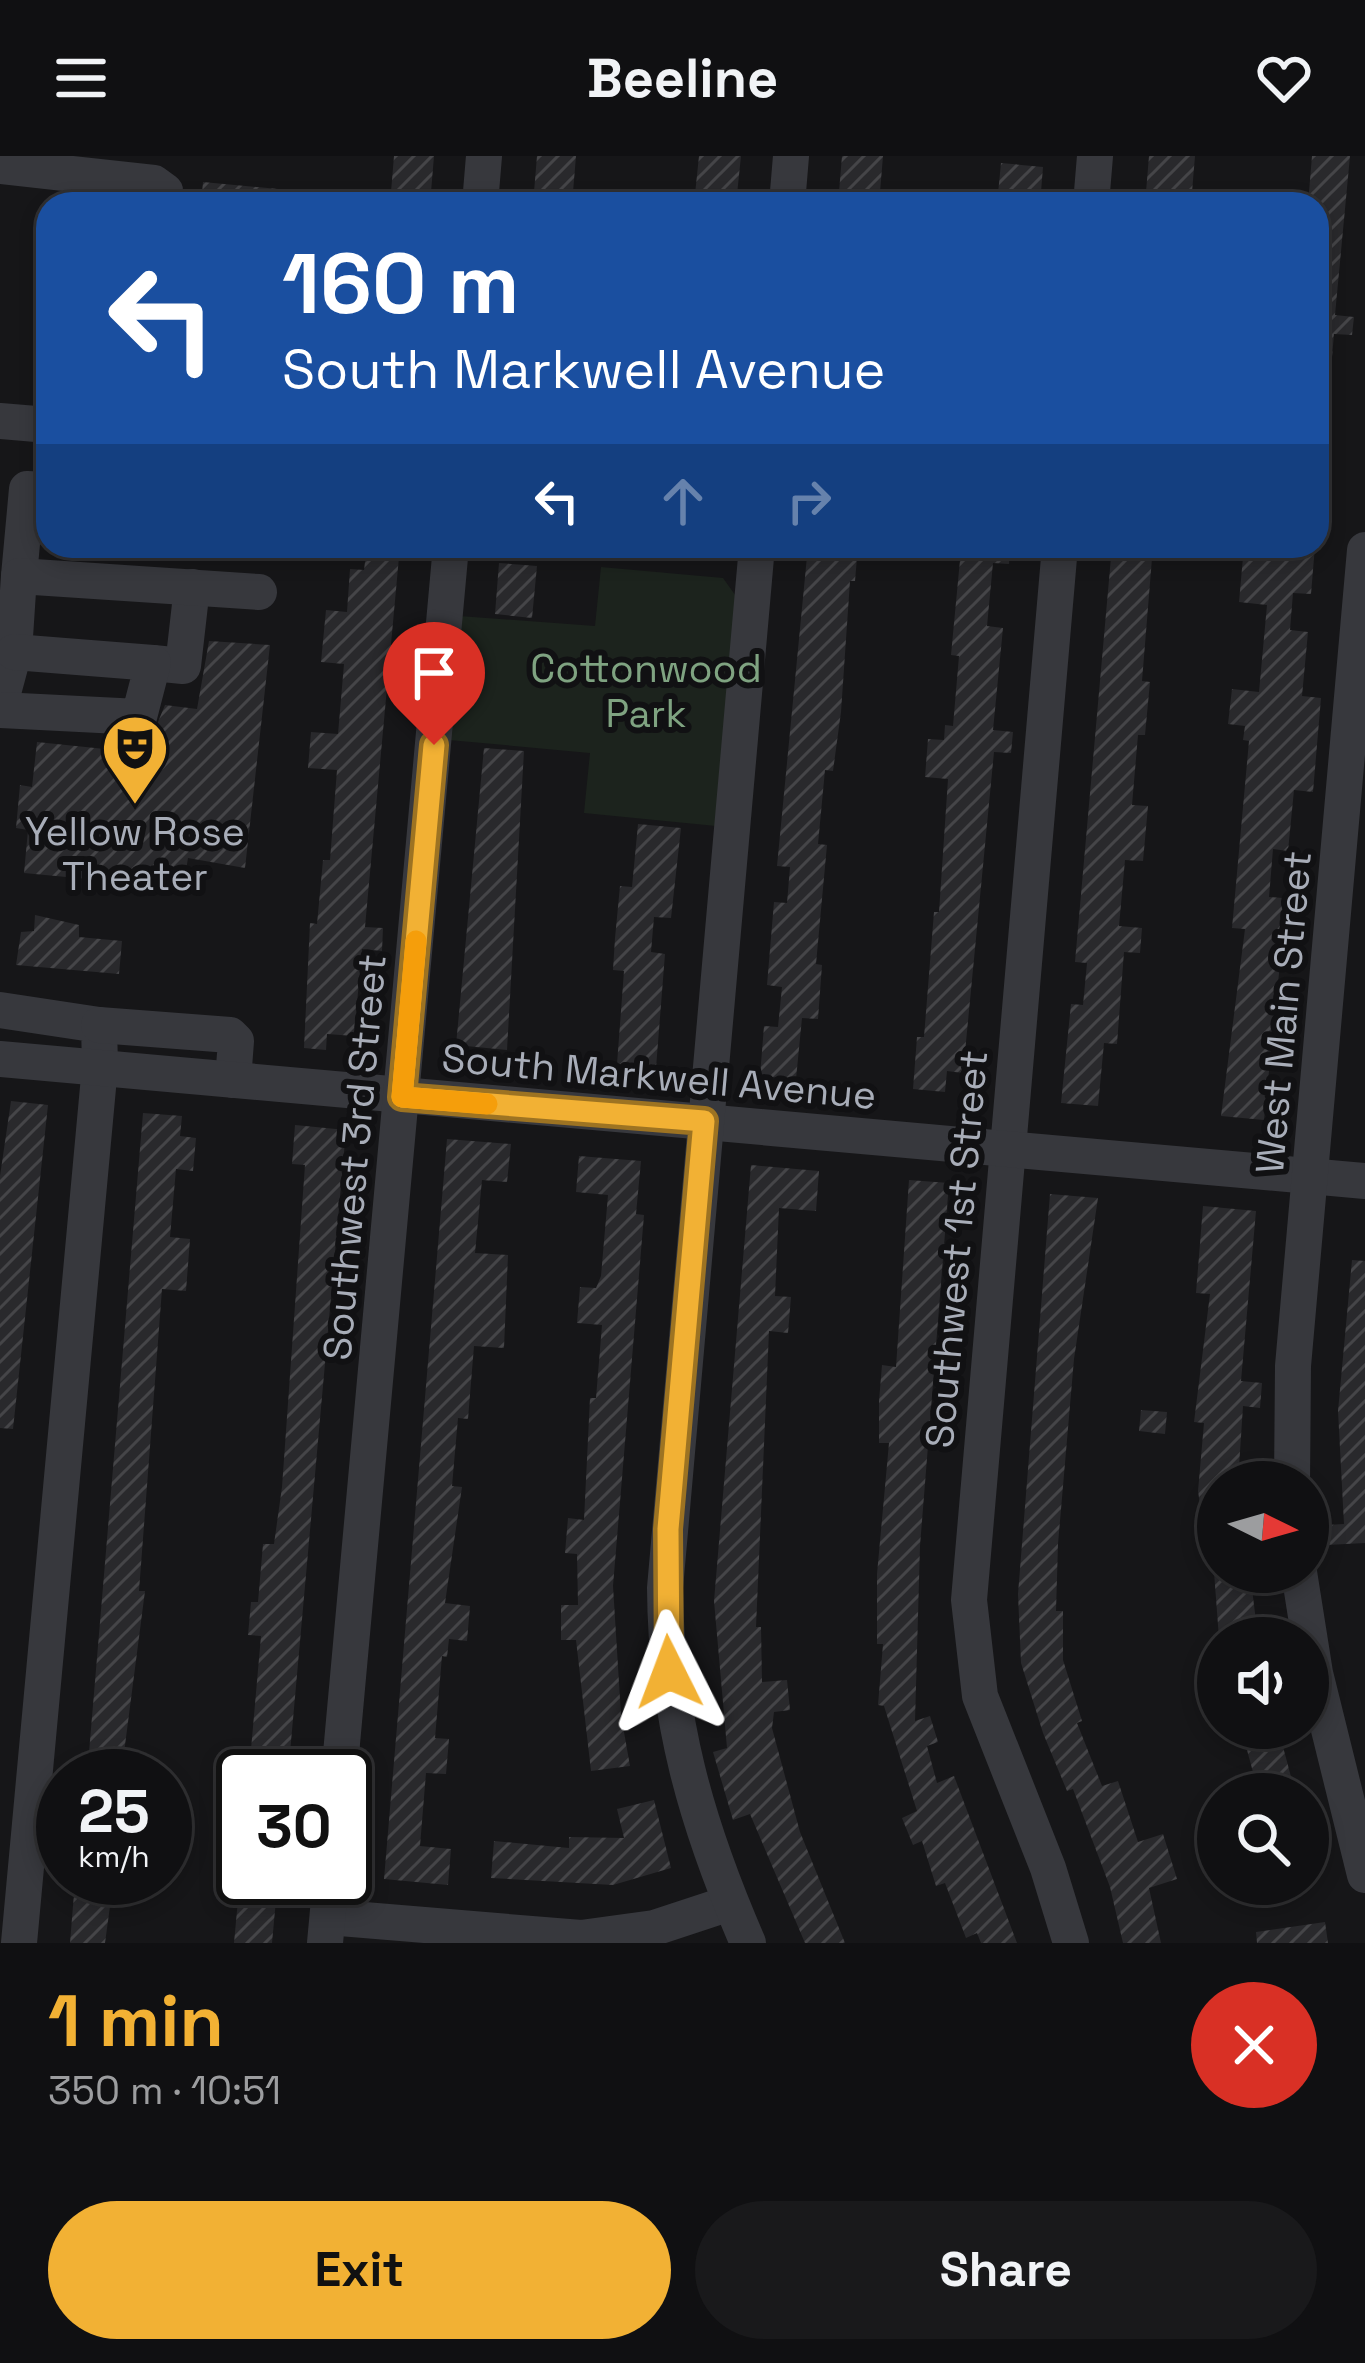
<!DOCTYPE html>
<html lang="en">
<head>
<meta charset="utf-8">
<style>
  :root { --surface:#101012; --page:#19191b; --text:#f1f3f6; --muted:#9c9d9f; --line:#303032; --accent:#f2b134 }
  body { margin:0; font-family:"Space Grotesk",sans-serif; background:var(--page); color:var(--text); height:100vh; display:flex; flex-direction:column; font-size:45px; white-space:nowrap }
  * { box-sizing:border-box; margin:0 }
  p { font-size:39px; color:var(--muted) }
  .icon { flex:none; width:66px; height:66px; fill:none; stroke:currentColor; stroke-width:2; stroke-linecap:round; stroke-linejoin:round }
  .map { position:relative; height:1787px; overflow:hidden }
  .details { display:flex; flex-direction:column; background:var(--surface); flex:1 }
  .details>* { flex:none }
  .top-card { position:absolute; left:36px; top:36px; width:1293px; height:366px; border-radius:36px; box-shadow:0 6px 18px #0003,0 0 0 3px var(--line); background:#1a4fa0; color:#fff; overflow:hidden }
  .needle { width:78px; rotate:95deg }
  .tools { position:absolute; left:1197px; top:1305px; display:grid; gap:24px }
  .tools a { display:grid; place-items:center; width:132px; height:132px; border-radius:50%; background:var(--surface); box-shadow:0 6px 18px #0003,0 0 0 3px var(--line); font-size:60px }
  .speed { position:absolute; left:36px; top:1593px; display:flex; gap:24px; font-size:60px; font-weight:700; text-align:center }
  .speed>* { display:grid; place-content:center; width:156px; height:156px; border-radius:50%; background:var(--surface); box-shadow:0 6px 18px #0003,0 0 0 3px var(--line); line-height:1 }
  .speed small { font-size:30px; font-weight:400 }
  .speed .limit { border:6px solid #111; border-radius:18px; background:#fff; color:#111 }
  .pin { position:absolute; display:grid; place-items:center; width:102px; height:102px; color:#fff; margin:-123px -51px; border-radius:50% 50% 50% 0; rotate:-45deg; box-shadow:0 0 12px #0007 }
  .pin .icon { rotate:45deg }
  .me { position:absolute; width:132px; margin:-66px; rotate:357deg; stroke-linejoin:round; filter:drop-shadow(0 0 9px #0008) }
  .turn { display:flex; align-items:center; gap:42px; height:252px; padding:0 48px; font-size:54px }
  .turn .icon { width:156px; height:156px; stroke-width:2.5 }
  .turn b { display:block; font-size:84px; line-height:102px }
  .lanes { display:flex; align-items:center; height:114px; padding:0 48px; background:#0003; justify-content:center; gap:60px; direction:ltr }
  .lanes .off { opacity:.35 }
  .round { display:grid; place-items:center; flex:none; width:126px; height:126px; border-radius:63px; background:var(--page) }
  .overview { display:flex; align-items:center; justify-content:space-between; height:204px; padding:0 48px }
  h1 { font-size:72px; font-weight:700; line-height:90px; color:var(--accent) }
  .primary-button { display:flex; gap:24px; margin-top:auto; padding:24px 48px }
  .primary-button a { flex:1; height:138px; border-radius:72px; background:var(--accent); color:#111; font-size:48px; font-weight:700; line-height:138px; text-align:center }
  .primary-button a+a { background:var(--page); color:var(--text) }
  header { display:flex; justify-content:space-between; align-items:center; height:156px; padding:0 48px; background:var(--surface); font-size:54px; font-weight:700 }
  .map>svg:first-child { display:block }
  .green { fill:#1c231d }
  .building { fill:url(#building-hatch) }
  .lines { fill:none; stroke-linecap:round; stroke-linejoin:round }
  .minor { stroke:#37383d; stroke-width:36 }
  .route-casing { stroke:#9d7322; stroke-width:30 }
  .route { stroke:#f2b134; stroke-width:21 }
  .slow { stroke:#f59e0b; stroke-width:21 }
  .labels { text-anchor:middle; stroke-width:12; stroke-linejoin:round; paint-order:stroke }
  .park-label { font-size:39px; fill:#7fa381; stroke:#111113 }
  .poi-label { font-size:39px; fill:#a8adb8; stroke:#111113 }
  .street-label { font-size:39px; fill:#a8adb8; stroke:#111113 }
</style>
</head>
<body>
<header><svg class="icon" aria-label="menu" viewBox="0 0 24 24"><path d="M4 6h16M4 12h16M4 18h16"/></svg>Beeline<svg class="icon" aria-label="heart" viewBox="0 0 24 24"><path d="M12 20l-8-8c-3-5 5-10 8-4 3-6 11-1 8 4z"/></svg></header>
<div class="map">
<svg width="1365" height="1787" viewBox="0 0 1365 1787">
  <defs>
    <pattern id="building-hatch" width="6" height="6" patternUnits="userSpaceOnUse" patternTransform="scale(3)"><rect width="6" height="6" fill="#29292c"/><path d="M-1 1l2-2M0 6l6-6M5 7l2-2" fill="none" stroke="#454548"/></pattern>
  </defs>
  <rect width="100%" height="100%" fill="#161618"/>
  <polygon class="green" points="601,411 723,422 738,443 716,670 584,657 590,597 449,584 459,460 595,470"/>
  <g class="building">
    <polygon points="394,0 434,0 430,48 390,48"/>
    <polygon points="537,0 576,0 572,48 533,48"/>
    <polygon points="699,0 741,0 736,48 694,48"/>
    <polygon points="842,0 883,0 879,48 838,48"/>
    <polygon points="1149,0 1195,0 1191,48 1145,48"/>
    <polygon points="1312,0 1350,0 1335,159 1354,161 1352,179 1334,178 1330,224 1317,224 1317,48 1308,48"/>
    <polygon points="1001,7 1043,11 1040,48 997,48"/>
    <polygon points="203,26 300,35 299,48 201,48"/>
    <polygon points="808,390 858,390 855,425 850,425 841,556 833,615 825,614 818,688 827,689 816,808 822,809 818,863 802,862 796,923 760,920 764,870 778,871 782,831 767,829 774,746 787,747 790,711 777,710"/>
    <polygon points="954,390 1010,390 1009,408 993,407 987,470 1003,472 993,574 1013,576 1011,597 994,596 963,917 947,915 945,936 913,933 917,881 924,881 934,756 939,756 948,623 925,621 928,583 944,584 945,569 953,570 959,500 951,499 960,404 954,403"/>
    <polygon points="1112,390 1153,390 1142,525 1150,526 1145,579 1138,579 1132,649 1148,650 1143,705 1125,704 1119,770 1142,772 1140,797 1124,796 1117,888 1104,887 1098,950 1061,947 1071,848 1083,849 1087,807 1075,806"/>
    <polygon points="1244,390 1315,390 1311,438 1293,437 1290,474 1308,476 1302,540 1321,542 1313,636 1294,634 1288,695 1273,693 1269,741 1283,742 1282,788 1264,964 1221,960 1245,773 1232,772 1249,585 1243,584 1245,570 1228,568 1232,533 1259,536 1267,449 1239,446"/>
    <polygon points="366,398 399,401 365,771 383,772 382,795 362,793 354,880 327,878 326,894 304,892 310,767 317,768 323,704 330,704 337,614 308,612 311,576 338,578 344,508 321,506 326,454 347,456 350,413 364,414"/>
    <polygon points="499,407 537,410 532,462 495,458"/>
    <polygon points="209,485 270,489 245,712 188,702 183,732 24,717 28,674 16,672 20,629 32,631 37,586 153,598 153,578 165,549 197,553"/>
    <polygon points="484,592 524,595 507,894 456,889"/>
    <polygon points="638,668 681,672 671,762 654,761 651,796 665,798 656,912 617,908 624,815 613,814 615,782 620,730 632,731"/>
    <polygon points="35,759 79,769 79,781 122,785 119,818 16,809 21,776 34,775"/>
    <polygon points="11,945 48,949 13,1273 0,1272 0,1020"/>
    <polygon points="143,957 182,960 180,980 196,982 193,1015 176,1013 170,1081 190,1083 186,1135 162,1133 139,1435 145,1435 121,1620 87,1620"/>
    <polygon points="295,969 346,974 288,1619 249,1616 261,1480 248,1479 251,1446 258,1446 263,1388 274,1388 282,1331 305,1009 292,1008"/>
    <polygon points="447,983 511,988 507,1026 482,1024 475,1097 508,1099 504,1192 474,1190 468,1263 458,1262 452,1330 462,1331 445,1447 470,1450 467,1485 449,1483 447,1501 442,1500 435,1582 449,1583 446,1618 426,1617 420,1690 451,1693 448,1729 384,1723"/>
    <polygon points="579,1000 641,1005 636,1058 644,1059 613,1430 621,1559 630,1610 591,1615 576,1484 561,1484 561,1449 578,1449 577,1398 565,1397 568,1362 584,1364 590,1242 596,1242 602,1169 577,1167 580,1131 596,1132 601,1120 608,1039 576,1036"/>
    <polygon points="751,1009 819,1015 816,1055 779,1052 775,1140 791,1141 788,1177 769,1175 756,1471 761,1471 762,1526 787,1524 790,1554 774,1556 772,1572 800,1676 845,1787 805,1787 750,1658 733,1664 713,1596 727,1592 714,1445"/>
    <polygon points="909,1024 949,1027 920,1390 915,1565 930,1560 938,1586 927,1590 937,1627 954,1620 1017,1787 981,1787 977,1777 966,1782 945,1727 936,1730 922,1685 913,1689 902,1662 917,1655 884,1550 878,1549 883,1488 877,1488 877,1418 889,1287 879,1287 879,1245 882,1209 896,1211"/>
    <polygon points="1050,1038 1098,1042 1074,1203 1058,1388 1056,1455 1063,1455 1063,1504 1082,1565 1077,1567 1102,1630 1118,1625 1138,1686 1163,1678 1177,1723 1149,1732 1161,1787 1123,1787 1110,1731 1073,1633 1067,1635 1043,1577 1021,1507 1018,1438"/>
    <polygon points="1203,1050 1256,1055 1241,1225 1262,1227 1260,1252 1243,1250 1238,1326 1218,1326 1218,1396 1207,1397 1198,1335 1204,1267 1194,1266 1210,1138 1196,1137"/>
    <polygon points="1352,1104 1365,1105 1365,1387 1327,1389 1326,1369 1344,1368 1338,1255"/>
    <polygon points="1141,1254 1167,1256 1165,1278 1139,1275"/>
    <polygon points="1214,1416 1250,1416 1258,1482 1219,1482"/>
    <polygon points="1241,1572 1278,1572 1294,1632 1259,1638"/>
    <polygon points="654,1644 671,1712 613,1729 491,1722 494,1685 569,1692 569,1681 624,1682 617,1653"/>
    <polygon points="240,1722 278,1722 272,1787 234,1787"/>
    <polygon points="75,1725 113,1728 105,1787 70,1787"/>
    <polygon points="1325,1766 1328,1787 1257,1787 1256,1776"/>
  </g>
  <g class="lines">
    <g class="minor">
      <polyline points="0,10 154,27 165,35 164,48"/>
      <polyline points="480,48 484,0"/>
      <polyline points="787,48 791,0"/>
      <polyline points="1091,48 1095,0"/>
      <polyline points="0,265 48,269"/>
      <polyline points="1060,390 969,1444 980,1540 1048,1712 1071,1787"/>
      <polyline points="19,420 27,333 48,334"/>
      <polyline points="153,507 183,510 192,431"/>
      <polyline points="0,548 14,496 19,420 259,436"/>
      <polyline points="0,554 139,561 153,507 14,496"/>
      <polyline points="0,854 99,869 100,910 19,1787"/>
      <polyline points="99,869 230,879 236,885 233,924"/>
      <polyline points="0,903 1365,1025"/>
      <polyline points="1292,1326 1293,1210 1365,394"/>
      <polyline points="1299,1416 1315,1517 1365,1719"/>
      <polyline points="339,1620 451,390"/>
      <polyline points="328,1761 581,1782 654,1772 730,1747"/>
      <polyline points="325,1787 331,1722"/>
      <path d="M 748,1787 C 696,1667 666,1563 665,1432 L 757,390"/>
    </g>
  </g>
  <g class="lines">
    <g class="route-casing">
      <polyline id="route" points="434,589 402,941 704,965 668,1373 669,1516"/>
    </g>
    <use href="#route" class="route"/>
    <polyline class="slow" points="416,785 402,941 487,948"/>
  </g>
  <defs>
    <g id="theatre-pin" transform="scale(3.45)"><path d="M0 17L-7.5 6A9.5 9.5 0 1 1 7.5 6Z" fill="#f2b134" stroke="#111113"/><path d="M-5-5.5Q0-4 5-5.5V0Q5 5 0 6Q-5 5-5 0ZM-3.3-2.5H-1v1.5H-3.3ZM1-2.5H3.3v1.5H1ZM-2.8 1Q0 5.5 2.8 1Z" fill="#111"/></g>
  </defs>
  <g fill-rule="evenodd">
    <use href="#theatre-pin" x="135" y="592"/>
  </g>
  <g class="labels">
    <g class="park-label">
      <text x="646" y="526">Cottonwood<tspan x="646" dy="45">Park</tspan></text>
    </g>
    <g class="poi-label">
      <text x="135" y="689">Yellow Rose<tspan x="135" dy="45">Theater</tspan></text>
    </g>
    <g class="street-label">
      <text transform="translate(1283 856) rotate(-85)" y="14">West Main Street</text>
      <text transform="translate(659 920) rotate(5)" y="14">South Markwell Avenue</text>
      <text transform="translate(354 1001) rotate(-85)" y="14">Southwest 3rd Street</text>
      <text transform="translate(956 1093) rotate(-85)" y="14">Southwest 1st Street</text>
    </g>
  </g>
</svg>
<div class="tools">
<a><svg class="needle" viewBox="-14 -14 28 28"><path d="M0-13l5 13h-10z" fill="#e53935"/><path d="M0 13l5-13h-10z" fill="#9c9d9f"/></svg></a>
<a><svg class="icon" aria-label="sound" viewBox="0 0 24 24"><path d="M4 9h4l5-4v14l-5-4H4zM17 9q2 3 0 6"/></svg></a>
<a><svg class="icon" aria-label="search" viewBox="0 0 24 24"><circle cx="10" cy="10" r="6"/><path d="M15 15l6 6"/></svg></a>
</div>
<div class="speed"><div>25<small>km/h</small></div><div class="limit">30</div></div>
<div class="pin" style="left:434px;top:589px;background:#d93025"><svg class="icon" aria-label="arrive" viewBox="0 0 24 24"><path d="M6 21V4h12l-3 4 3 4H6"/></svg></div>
<svg class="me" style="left:669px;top:1516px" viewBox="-20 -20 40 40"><path d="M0-17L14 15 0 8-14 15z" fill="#f2b134" stroke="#fff" stroke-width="4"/></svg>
<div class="top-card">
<div class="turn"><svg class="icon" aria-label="left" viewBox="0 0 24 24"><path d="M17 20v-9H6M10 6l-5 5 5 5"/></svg><div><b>160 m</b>South Markwell Avenue</div></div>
<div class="lanes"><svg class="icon" aria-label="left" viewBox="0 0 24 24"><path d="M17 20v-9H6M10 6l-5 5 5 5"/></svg><svg class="icon off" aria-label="ahead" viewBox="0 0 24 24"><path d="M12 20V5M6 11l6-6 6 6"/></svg><svg class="icon off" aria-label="right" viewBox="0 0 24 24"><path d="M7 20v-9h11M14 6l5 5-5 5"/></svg></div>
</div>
</div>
<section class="details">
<div class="overview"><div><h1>1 min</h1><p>350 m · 10:51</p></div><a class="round" style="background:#d93025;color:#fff"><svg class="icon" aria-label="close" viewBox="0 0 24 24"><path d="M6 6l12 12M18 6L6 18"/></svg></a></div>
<div class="primary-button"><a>Exit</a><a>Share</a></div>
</section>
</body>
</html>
